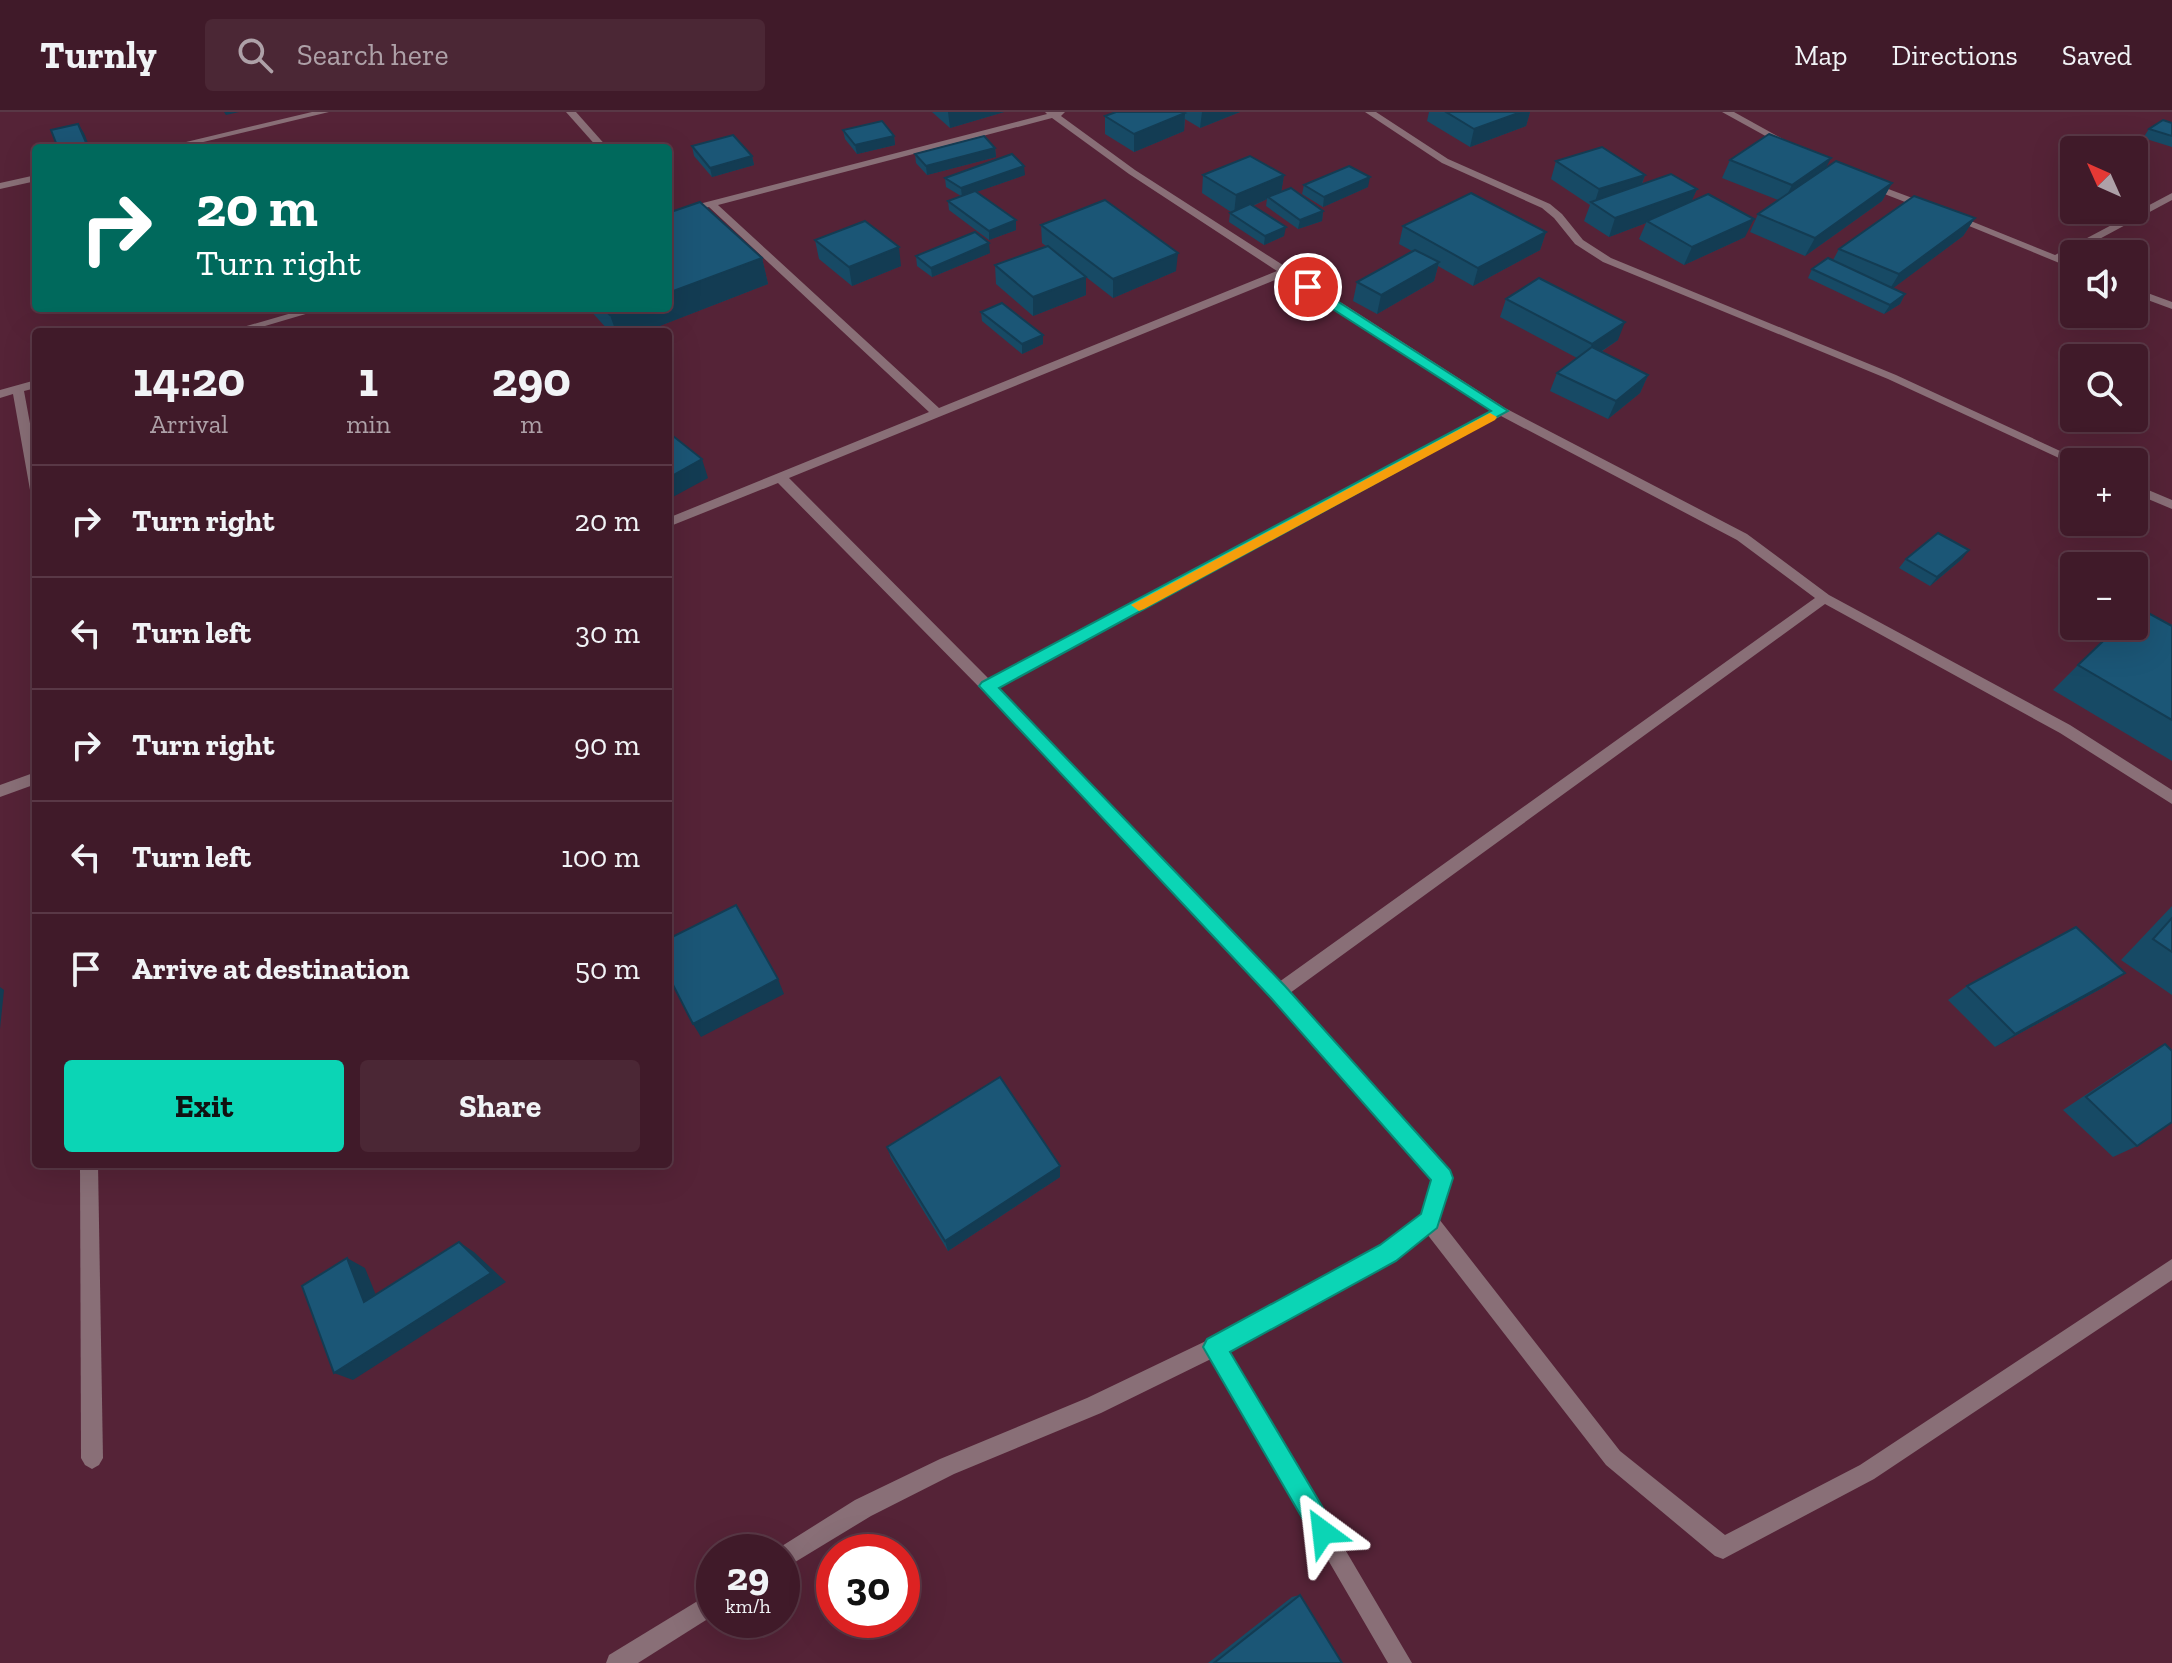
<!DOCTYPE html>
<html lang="en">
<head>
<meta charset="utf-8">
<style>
  :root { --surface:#401a29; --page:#4b2735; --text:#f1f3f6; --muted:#aea1a8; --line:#593846; --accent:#0bd5b5 }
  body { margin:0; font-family:"Zilla Slab",serif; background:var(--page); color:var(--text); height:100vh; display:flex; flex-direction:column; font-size:30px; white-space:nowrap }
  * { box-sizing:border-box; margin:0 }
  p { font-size:26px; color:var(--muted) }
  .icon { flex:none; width:44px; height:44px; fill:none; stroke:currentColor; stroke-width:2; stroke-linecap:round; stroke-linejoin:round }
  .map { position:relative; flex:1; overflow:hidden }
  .side { position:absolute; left:32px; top:216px; width:640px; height:840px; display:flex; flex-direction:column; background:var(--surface); border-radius:8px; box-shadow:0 8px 32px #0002,0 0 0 2px var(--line) }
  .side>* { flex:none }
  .hud { position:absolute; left:32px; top:32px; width:640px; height:168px; border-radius:8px; box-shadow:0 8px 32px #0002,0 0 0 2px var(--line); background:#00695c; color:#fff; overflow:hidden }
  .needle { width:52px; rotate:315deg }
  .controls { position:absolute; left:2060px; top:24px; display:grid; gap:16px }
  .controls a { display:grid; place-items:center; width:88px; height:88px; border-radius:8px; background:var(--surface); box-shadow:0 8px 32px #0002,0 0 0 2px var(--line); font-size:40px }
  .speed { position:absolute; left:696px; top:1422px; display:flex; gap:16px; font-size:40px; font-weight:700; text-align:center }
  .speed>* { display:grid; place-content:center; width:104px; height:104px; border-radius:50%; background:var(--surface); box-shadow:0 8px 32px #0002,0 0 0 2px var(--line); line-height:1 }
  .speed small { font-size:20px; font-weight:400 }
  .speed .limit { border:12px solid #d22; background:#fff; color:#111 }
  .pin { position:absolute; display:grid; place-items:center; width:68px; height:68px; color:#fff; margin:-34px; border:4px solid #fff; border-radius:50%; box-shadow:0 2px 8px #0007 }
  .me { position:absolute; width:88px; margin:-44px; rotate:330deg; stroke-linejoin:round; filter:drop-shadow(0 0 6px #0008) }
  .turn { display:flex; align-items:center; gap:28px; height:168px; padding:0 32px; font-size:36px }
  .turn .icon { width:104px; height:104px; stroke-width:2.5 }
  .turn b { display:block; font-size:56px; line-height:68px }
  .eta { display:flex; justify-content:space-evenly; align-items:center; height:136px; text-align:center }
  .eta b { font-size:48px; font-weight:700; line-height:56px }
  .button { display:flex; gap:16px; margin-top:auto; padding:16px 32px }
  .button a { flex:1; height:92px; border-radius:8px; background:var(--accent); color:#111; font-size:32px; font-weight:700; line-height:92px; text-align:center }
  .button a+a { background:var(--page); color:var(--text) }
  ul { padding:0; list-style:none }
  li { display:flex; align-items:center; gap:24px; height:112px; padding:0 32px; border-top:2px solid var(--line) }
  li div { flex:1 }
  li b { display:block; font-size:30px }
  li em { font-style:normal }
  header { display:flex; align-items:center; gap:48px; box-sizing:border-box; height:112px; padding:0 40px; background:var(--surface); border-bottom:2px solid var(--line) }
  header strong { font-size:38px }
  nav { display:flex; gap:44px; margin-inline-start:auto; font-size:28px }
  .search { width:560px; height:72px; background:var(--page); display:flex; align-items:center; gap:20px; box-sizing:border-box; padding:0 28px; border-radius:8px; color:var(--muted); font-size:30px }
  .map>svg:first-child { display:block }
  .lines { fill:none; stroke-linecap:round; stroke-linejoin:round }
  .street { fill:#896f77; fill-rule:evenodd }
  .wall { fill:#174a65 }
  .shaded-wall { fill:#133c53 }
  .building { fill:#1b5676; stroke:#133c53; stroke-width:2 }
  .route { fill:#0bd5b5; stroke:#078a76; stroke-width:2 }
  .slow { fill:#f59e0b }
</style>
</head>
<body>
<header>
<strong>Turnly</strong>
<div class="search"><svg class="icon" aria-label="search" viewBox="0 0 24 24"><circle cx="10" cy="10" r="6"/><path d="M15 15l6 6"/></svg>Search here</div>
<nav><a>Map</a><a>Directions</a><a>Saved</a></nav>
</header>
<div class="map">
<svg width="2172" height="1551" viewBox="0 0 2172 1551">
  <rect width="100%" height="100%" fill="#552337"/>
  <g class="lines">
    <g class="street">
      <polygon points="312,0 329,0 178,36 161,36"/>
      <polygon points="566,0 576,0 608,36 598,36"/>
      <path d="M 1045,0 L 1065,0 L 1061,4 L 1135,58 L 1505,296 L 1747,422 L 1829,483 L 2070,613 L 2172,678 L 2172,692 L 2060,621 L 1825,492 L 1290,881 L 1449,1060 L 1451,1066 L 1439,1107 L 1620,1339 L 1725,1423 L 1860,1353 L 2172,1147 L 2172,1168 L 1874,1367 L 1723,1447 L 1715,1444 L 1606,1353 L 1427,1122 L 1395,1148 L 1228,1239 L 1412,1551 L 1388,1551 L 1211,1247 L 1101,1301 L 954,1362 L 871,1404 L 782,1458 L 782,1440 L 774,1439 L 855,1388 L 940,1347 L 1087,1286 L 1208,1228 L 1381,1134 L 1421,1103 L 1432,1068 L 1272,885 L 982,578 L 778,371 L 668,415 L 668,406 L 929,300 L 709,95 L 668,106 L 668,100 L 1047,2 ZM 1052,6 L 1129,62 L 1277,159 L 939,296 L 718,93 ZM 1285,164 L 1492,299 L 989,567 L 789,366 ZM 1501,304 L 1737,428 L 1815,486 L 1279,870 L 997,575 Z"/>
      <polygon points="1365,0 1376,0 1448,47 1550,92 1562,102 1583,128 1611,146 1896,263 2084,350 2074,350 2074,353 1888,267 1603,150 1575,132 1554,106 1542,96 1442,51"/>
      <polygon points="1722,0 1734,0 1790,31 1782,33"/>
      <polygon points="36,63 36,69 0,77 0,71"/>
      <polygon points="1867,69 1931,93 1932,95 1923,97 1864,74 1862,72"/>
      <polygon points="2172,81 2172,88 2064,146 2074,150 2074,157 1947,105 1956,103 2055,143"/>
      <polygon points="2134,176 2172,190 2172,197 2134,183"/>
      <polygon points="309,196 326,196 245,220 226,220"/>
      <polygon points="36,268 36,276 24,279 36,344 36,382 30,378 13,282 0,286 0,278"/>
      <polygon points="2134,372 2172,388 2172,397 2134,381"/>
      <polygon points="36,660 36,672 0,685 0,673"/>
      <polygon points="80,1052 98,1052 103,1346 99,1353 92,1357 85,1353 81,1346"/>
      <polygon points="714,1479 714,1503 638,1551 606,1551 609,1543"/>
    </g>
  </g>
  <g class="wall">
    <polygon points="932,0 1004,0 950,16"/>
    <polygon points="1116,0 1240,0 1200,16 1185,7 1184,19 1134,40 1105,22 1105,4"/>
    <polygon points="1429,0 1530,0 1526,14 1470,35 1427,9"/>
    <polygon points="2172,11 2172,35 2143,26 2149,17"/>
    <polygon points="843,18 894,24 895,33 857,42 845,27"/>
    <polygon points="692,34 752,44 754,53 712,65 694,44"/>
    <polygon points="995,36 996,45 927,63 916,51 915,42"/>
    <polygon points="1730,48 1826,55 1892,71 1882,89 1805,144 1750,120 1758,102 1778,88 1722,66"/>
    <polygon points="1556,49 1645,63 1642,72 1697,77 1691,90 1745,125 1684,153 1639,127 1646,111 1609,125 1584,109 1590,93 1551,67"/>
    <polygon points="1025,63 976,80 1016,108 1016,118 989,128 949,98 948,89 961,84 946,75 945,66"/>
    <polygon points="1203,63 1284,63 1281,80 1323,99 1322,109 1298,117 1266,94 1267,87 1253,94 1284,124 1264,133 1229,110 1230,101 1231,100 1202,81"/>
    <polygon points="1304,73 1368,75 1323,95 1302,82"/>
    <polygon points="1975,106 1963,124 1893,176 1905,182 1900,192 1884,202 1808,166 1812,157 1833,148 1839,137"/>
    <polygon points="1041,113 1176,159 1113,186 1086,165 1086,183 1033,204 996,172 995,153 1046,134 1042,131"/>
    <polygon points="1403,114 1546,120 1540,138 1473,174 1438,154 1434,169 1377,202 1353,189 1357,170 1412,139 1399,132"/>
    <polygon points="815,128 901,154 852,174 819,147"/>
    <polygon points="990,141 932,165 917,154 916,144"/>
    <polygon points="762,146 768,172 644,220 610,220 588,196 668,196"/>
    <polygon points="1506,187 1618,228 1601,240 1648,263 1640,281 1608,307 1550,279 1557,261 1577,246 1500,205"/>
    <polygon points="981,200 1043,232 1022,242 982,209"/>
    <polygon points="1906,447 1962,447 1930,474 1899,456"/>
    <polygon points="2172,514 2172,649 2053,578 2078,553"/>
    <polygon points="2172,794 2172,883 2121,848"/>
    <polygon points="2125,861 2104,875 1995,935 1948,888 1967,874"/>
    <polygon points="2165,932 2137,1034 2113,1045 2063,998 2141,946"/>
    <polygon points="887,1035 1060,1054 1060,1065 948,1139 891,1046"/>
    <polygon points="1300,1483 1342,1551 1208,1551 1292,1485"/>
  </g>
  <g class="shaded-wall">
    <polygon points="224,0 239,0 226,3"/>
    <polygon points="948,0 1004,0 950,16"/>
    <polygon points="1202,0 1240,0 1200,16"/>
    <polygon points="1521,0 1530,0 1526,14 1470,35 1474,17"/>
    <polygon points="1185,1 1184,19 1134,40 1134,22"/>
    <polygon points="78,12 84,21 90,36 86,36"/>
    <polygon points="894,24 895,33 857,42 855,33"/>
    <polygon points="995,36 996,45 927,63 926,54"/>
    <polygon points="752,44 754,53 712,65 710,56"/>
    <polygon points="1831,46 1822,64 1783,91 1792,73"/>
    <polygon points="1024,54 1025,63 962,85 961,76"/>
    <polygon points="1284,63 1281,81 1268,85 1267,87 1234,102 1236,83"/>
    <polygon points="1645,63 1638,81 1594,93 1599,77"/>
    <polygon points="1370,65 1368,75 1323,95 1324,85"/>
    <polygon points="1892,71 1882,89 1805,144 1815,126"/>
    <polygon points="1697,77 1689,95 1647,109 1646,111 1609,125 1615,106"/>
    <polygon points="1323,99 1322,109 1298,117 1300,108"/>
    <polygon points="1975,106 1963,124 1888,180 1899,162"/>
    <polygon points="1754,107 1745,125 1684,153 1692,135"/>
    <polygon points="1016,108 1016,118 989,128 989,119"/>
    <polygon points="1286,115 1284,124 1264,133 1265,124"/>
    <polygon points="1546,120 1540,138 1473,174 1478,156"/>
    <polygon points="989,131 990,141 932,165 931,156"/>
    <polygon points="899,135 901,154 852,174 849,155"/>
    <polygon points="1178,141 1176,159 1113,186 1113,167"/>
    <polygon points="762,146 768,172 644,220 616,220 610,203 628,196 668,196 668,181"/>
    <polygon points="1439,150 1434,169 1377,202 1381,183"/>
    <polygon points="1086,165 1086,183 1033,204 1033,185"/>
    <polygon points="1905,182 1900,192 1884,202 1890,193"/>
    <polygon points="1625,210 1618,228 1585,250 1592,232"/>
    <polygon points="1043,223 1043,232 1022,242 1022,232"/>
    <polygon points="1648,263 1640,281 1608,307 1616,289"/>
    <polygon points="702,347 708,366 671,386 668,379 668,366"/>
    <polygon points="1969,438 1962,447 1930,474 1937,465"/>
    <polygon points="2125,861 2104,875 1995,935 2015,922"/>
    <polygon points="778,867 784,882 701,925 693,912"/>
    <polygon points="0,875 4,878 0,917"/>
    <polygon points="1060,1054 1060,1065 948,1139 945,1129"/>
    <polygon points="459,1130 474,1140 506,1170 353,1268 334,1261"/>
    <polygon points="347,1146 365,1156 382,1198 364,1190"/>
  </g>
  <g class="building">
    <polygon points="1116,0 1183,0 1185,1 1134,22 1105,4"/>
    <polygon points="1446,0 1521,0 1474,17"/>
    <polygon points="2163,8 2172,11 2172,24 2149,17"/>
    <polygon points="882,9 894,24 855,33 843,18"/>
    <polygon points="78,12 88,35 58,36 51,18"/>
    <polygon points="1769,22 1831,46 1792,73 1730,48"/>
    <polygon points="733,23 752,44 710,56 692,34"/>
    <polygon points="984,24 995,36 926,54 915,42"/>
    <polygon points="1602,35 1645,63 1599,77 1556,49"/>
    <polygon points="1012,42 1024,54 961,76 945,66"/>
    <polygon points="1250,44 1284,63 1236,83 1203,63"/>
    <polygon points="1836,49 1892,71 1815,126 1758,102"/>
    <polygon points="1349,54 1370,65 1324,85 1304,73"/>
    <polygon points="1671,62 1697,77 1615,106 1591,90"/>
    <polygon points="1291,76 1323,99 1300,108 1268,85"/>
    <polygon points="975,79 1016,108 989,119 948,89"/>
    <polygon points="1471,81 1546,120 1478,156 1403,114"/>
    <polygon points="1708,82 1754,107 1692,135 1647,109"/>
    <polygon points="1914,84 1975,106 1899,162 1839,137"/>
    <polygon points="1105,88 1178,141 1113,167 1041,113"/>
    <polygon points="700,90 762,146 668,181 668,101"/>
    <polygon points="1250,92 1286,115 1265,124 1230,101"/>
    <polygon points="865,109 899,135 849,155 815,128"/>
    <polygon points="975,120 989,131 931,156 916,144"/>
    <polygon points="1048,134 1086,165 1033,185 995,153"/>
    <polygon points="1415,138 1439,150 1381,183 1357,170"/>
    <polygon points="1828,146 1905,182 1890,193 1812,157"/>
    <polygon points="1539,166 1625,210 1592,232 1506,187"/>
    <polygon points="1002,191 1043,223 1022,232 981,200"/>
    <polygon points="603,196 628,196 610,203"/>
    <polygon points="1592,235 1648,263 1616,289 1557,261"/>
    <polygon points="668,320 702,347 668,366"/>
    <polygon points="1938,421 1969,438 1937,465 1906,447"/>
    <polygon points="2139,496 2172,514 2172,608 2078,553 2119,514 2134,514 2134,500"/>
    <polygon points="736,793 778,867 693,912 668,863 668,827"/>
    <polygon points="2172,806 2172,840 2153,827"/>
    <polygon points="2076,815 2125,861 2015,922 1967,874"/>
    <polygon points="2165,932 2172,939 2172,1010 2137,1034 2086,985"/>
    <polygon points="1000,965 1060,1054 945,1129 887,1035"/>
    <polygon points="459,1130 491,1161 334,1261 302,1174 347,1146 364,1190"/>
    <polygon points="1300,1483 1342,1551 1214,1551"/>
  </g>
  <polygon class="route" points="1303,173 1312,173 1508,299 999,576 1285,874 1450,1058 1453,1066 1437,1116 1396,1149 1230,1240 1332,1411 1336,1420 1332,1428 1323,1432 1315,1428 1203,1235 1207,1227 1380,1133 1421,1102 1431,1068 1271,886 979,574 982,570 1491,299 1303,178"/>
  <polygon class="slow" points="1490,301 1497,305 1495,308 1144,497 1139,499 1131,493"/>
</svg>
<div class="controls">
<a><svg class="needle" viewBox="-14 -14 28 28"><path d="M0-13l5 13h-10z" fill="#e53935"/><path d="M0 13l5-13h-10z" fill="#aea1a8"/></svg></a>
<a><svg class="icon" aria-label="sound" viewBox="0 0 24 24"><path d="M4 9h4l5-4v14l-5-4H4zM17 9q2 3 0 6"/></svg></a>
<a><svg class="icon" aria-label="search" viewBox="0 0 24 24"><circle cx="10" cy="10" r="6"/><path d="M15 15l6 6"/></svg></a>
<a>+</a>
<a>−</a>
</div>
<div class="speed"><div>29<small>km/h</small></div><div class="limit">30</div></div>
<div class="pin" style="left:1308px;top:175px;background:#d93025"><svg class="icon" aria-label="arrive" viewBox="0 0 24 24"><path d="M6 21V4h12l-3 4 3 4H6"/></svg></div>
<svg class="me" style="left:1323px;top:1420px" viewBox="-20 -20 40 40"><path d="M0-17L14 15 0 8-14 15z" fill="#0bd5b5" stroke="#fff" stroke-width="4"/></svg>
<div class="hud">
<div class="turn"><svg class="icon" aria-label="right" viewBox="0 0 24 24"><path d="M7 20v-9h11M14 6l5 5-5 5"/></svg><div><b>20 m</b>Turn right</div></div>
</div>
<section class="side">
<div class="eta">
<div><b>14:20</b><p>Arrival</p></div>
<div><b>1</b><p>min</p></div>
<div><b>290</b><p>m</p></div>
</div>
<ul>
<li><svg class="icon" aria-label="right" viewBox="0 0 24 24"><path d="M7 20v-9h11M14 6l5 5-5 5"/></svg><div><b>Turn right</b></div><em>20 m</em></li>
<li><svg class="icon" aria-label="left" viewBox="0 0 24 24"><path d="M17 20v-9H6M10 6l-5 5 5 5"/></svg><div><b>Turn left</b></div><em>30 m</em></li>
<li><svg class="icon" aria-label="right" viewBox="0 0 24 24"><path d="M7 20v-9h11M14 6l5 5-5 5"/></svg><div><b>Turn right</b></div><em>90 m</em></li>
<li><svg class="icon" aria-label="left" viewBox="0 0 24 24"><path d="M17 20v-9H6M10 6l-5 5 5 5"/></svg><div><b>Turn left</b></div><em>100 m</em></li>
<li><svg class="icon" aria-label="arrive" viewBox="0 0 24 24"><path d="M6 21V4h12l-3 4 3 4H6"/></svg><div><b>Arrive at destination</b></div><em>50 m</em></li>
</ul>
<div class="button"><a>Exit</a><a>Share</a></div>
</section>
</div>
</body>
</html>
